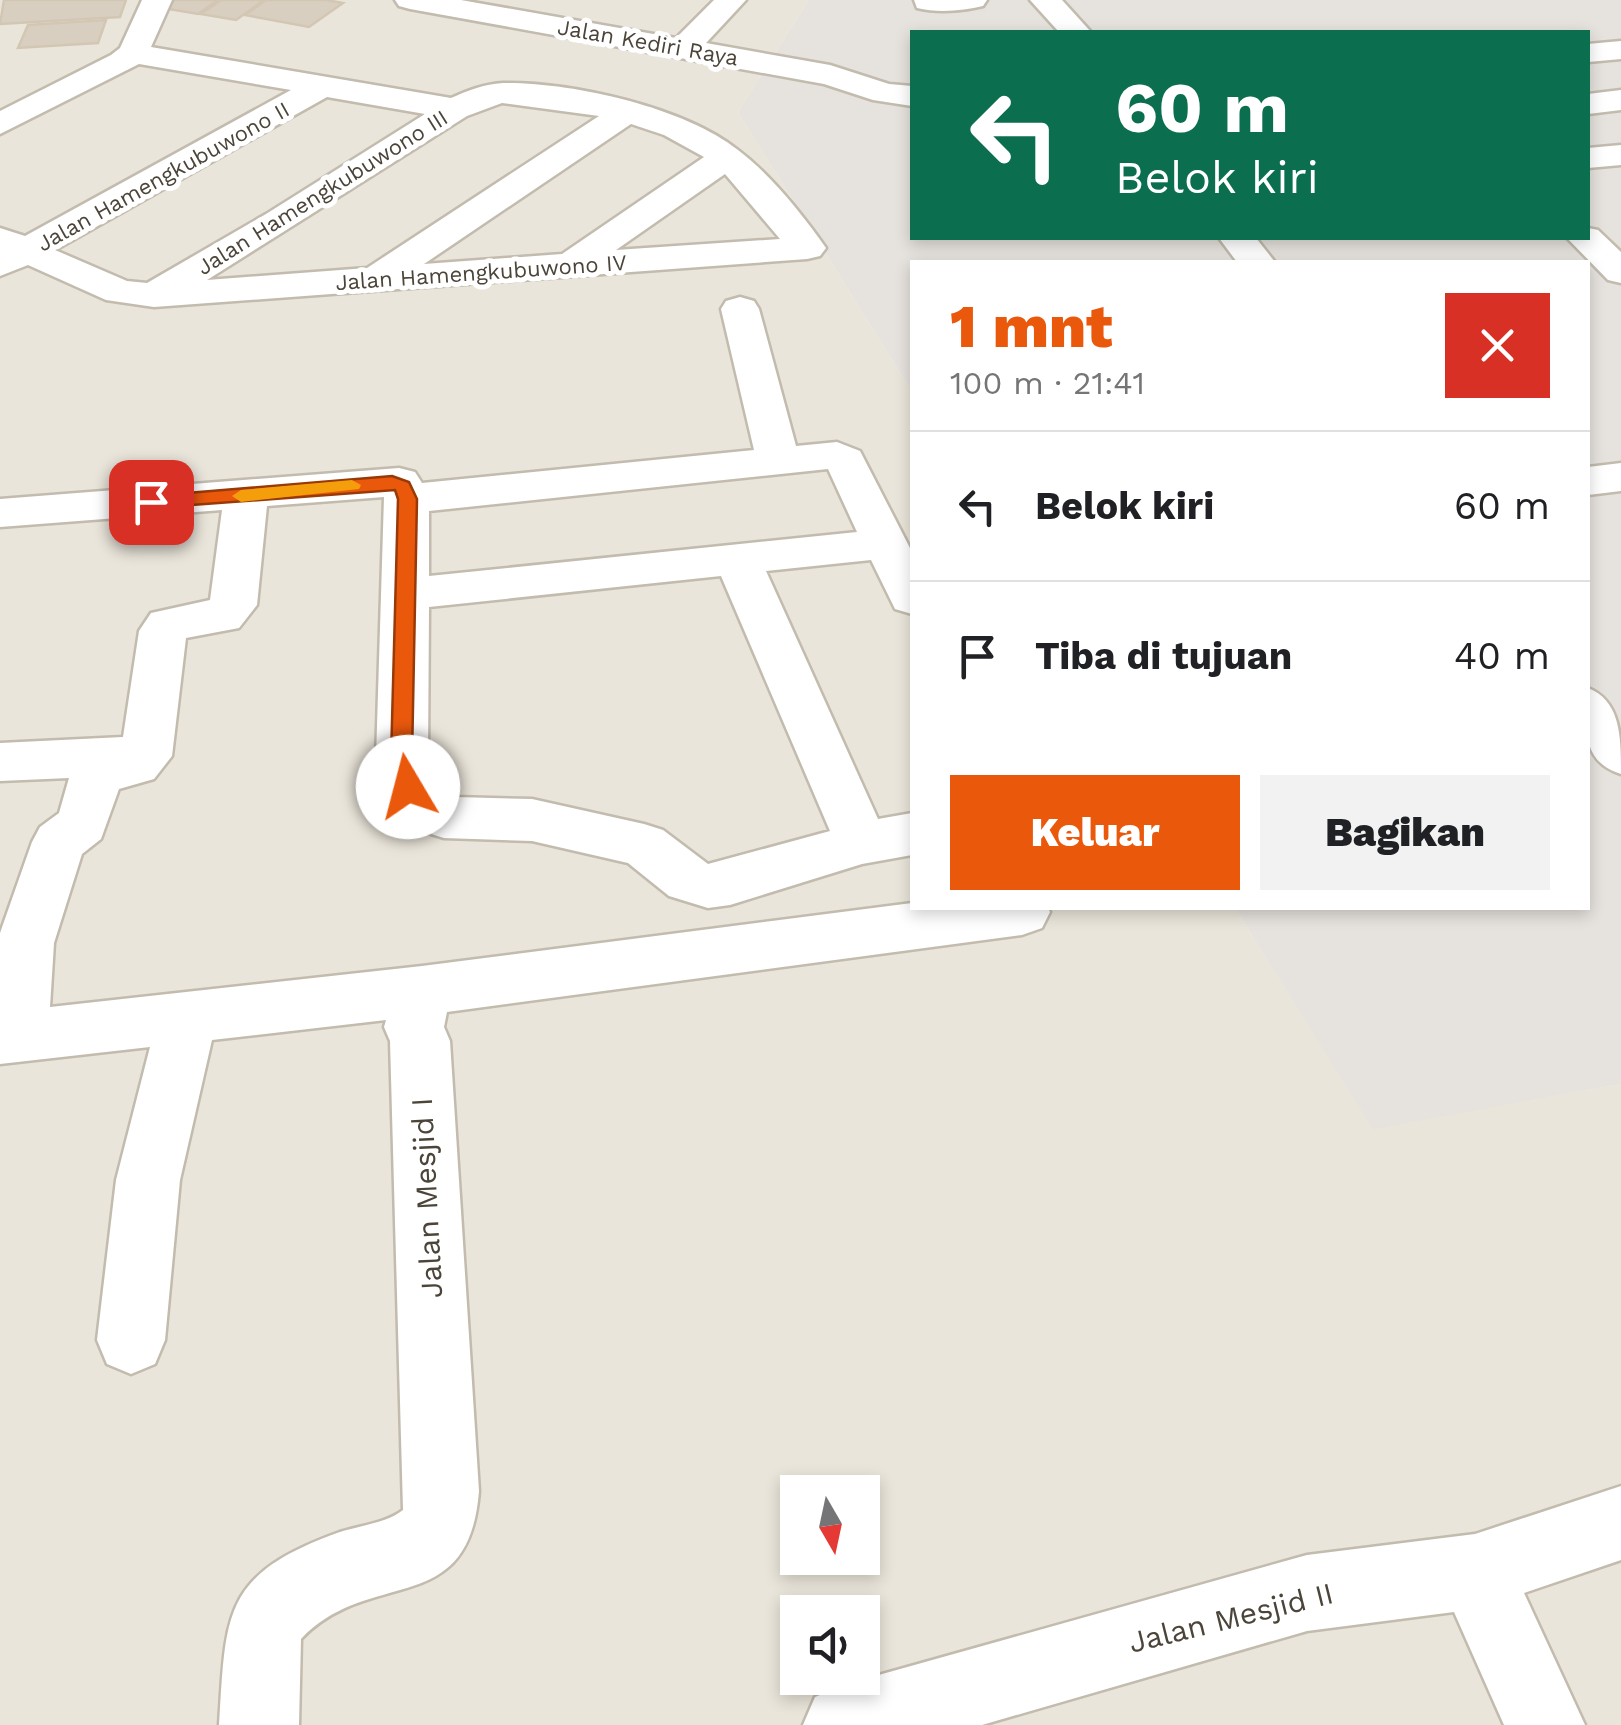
<!DOCTYPE html>
<html lang="id">
<head>
<meta charset="utf-8">
<style>
  :root { --surface:#fff; --page:#f2f2f2; --text:#202124; --muted:#757577; --line:#e0e0e0; --accent:#ea580c }
  body { margin:0; font-family:"Work Sans",sans-serif; background:var(--page); color:var(--text); height:100vh; display:flex; flex-direction:column; font-size:38px; white-space:nowrap }
  * { box-sizing:border-box; margin:0 }
  p { font-size:32px; color:var(--muted) }
  .icon { flex:none; width:55px; height:55px; fill:none; stroke:currentColor; stroke-width:2; stroke-linecap:round; stroke-linejoin:round }
  .map { position:relative; flex:1; overflow:hidden }
  .drawer { position:absolute; left:910px; top:260px; width:680px; height:650px; display:flex; flex-direction:column; background:var(--surface); border-radius:0px; box-shadow:0 5px 15px #0003 }
  .drawer>* { flex:none }
  .banner { position:absolute; left:910px; top:30px; width:680px; height:210px; border-radius:0px; box-shadow:0 5px 15px #0003; background:#0b6e4f; color:#fff; overflow:hidden }
  .needle { width:65px; rotate:171deg }
  .controls { position:absolute; left:780px; top:1475px; display:grid; gap:20px }
  .controls a { display:grid; place-items:center; width:100px; height:100px; border-radius:0px; background:var(--surface); box-shadow:0 5px 15px #0003; font-size:50px }
  .pin { position:absolute; display:grid; place-items:center; width:85px; height:85px; color:#fff; margin:-42px; border-radius:20px; box-shadow:0 5px 15px #0006 }
  .me { position:absolute; width:110px; margin:-55px; rotate:352deg; stroke-linejoin:round; filter:drop-shadow(0 0 8px #0008) }
  .turn { display:flex; align-items:center; gap:35px; height:210px; padding:0 40px; font-size:45px }
  .turn .icon { width:130px; height:130px; stroke-width:2.5 }
  .turn b { display:block; font-size:70px; line-height:85px }
  .round { display:grid; place-items:center; flex:none; width:105px; height:105px; border-radius:0px; background:var(--page) }
  .overview { display:flex; align-items:center; justify-content:space-between; height:170px; padding:0 40px }
  h1 { font-size:60px; font-weight:800; line-height:75px; color:var(--accent) }
  .action { display:flex; gap:20px; margin-top:auto; padding:20px 40px }
  .action a { flex:1; height:115px; border-radius:0px; background:var(--accent); color:#fff; font-size:40px; font-weight:800; line-height:115px; text-align:center }
  .action a+a { background:var(--page); color:var(--text) }
  ul { padding:0; list-style:none }
  li { display:flex; align-items:center; gap:30px; height:150px; padding:0 40px; border-top:2px solid var(--line) }
  li div { flex:1 }
  li b { display:block; font-size:38px }
  li em { font-style:normal }
  .map>svg:first-child { display:block }
  .residential { fill:#eae5da; fill-rule:evenodd }
  .industrial { fill:#e6e2dd; fill-rule:evenodd }
  .building { fill:#d8cfc1; stroke:#d3c7b4; stroke-width:2.5 }
  .lines { fill:none; stroke-linecap:round; stroke-linejoin:round }
  .minor-casing { stroke:#c2bbae; stroke-width:5 }
  .minor { fill:#fff; fill-rule:evenodd }
  .route { fill:#ea580c; stroke:#983908; stroke-width:2.5 }
  .slow { fill:#f59e0b }
  .labels { text-anchor:middle; stroke-width:10; stroke-linejoin:round; paint-order:stroke }
  .far-street-label { font-size:22px; fill:#4b4439; stroke:#fff }
  .near-street-label { font-size:30px; fill:#4b4439; stroke:#fff }
</style>
</head>
<body>
<div class="map">
<svg width="1621" height="1725" viewBox="0 0 1621 1725">
  <rect width="100%" height="100%" fill="#f6f3ec"/>
  <path class="residential" d="M 0,0 L 809,0 L 738,112 L 912,392 L 912,908 L 1235,908 L 1373,1128 L 1621,1084 L 1621,1725 L 0,1725 ZM 798,1492 L 862,1492 L 862,1558 L 798,1558 ZM 798,1612 L 862,1612 L 862,1678 L 798,1678 Z"/>
  <path class="industrial" d="M 809,0 L 1621,0 L 1621,1084 L 1373,1129 L 1235,908 L 1588,908 L 1588,262 L 912,262 L 912,392 L 738,112 ZM 912,32 L 1588,32 L 1588,238 L 912,238 Z"/>
  <g class="building">
    <polygon points="4,0 126,0 120,17 0,24"/>
    <polygon points="175,0 218,0 198,14 163,8"/>
    <polygon points="221,0 264,0 236,20 201,14"/>
    <polygon points="266,0 326,0 343,3 309,27 245,15"/>
    <polygon points="106,20 98,43 18,48 28,25"/>
  </g>
  <g class="lines">
    <g class="minor-casing">
      <g id="minor">
        <path d="M 142,0 L 172,0 L 151,47 L 451,98 C 467,91 484,84 503,83 C 571,82 684,107 738,150 C 771,175 802,214 826,248 L 820,256 L 807,259 L 154,307 L 106,300 L 28,265 L 0,276 L 0,228 L 25,236 L 291,90 L 139,64 L 0,134 L 0,111 L 111,55 L 120,48 ZM 327,97 L 425,114 L 266,214 L 147,283 L 127,281 L 55,250 ZM 502,103 L 599,116 L 367,268 L 207,280 L 467,116 ZM 631,124 L 664,135 L 704,157 L 562,254 L 424,264 ZM 725,174 L 780,239 L 616,250 Z"/>
        <polygon points="395,0 461,0 676,38 714,0 746,0 706,43 830,65 889,84 912,86 912,106 873,100 824,84 410,9 399,6"/>
        <path d="M 914,0 L 987,0 L 983,6 C 963,11 937,13 917,8 Z"/>
        <polygon points="1030,0 1062,0 1091,32 1059,32"/>
        <polygon points="1621,41 1621,59 1588,62 1588,44"/>
        <polygon points="1621,90 1621,110 1588,114 1588,94"/>
        <polygon points="1621,145 1621,165 1588,168 1588,148"/>
        <polygon points="1588,228 1598,230 1621,252 1621,283 1608,280 1567,238 1588,238"/>
        <polygon points="1219,238 1256,238 1275,262 1237,262"/>
        <path d="M 740,297 L 754,301 L 759,309 L 796,446 L 837,442 L 860,451 L 912,552 L 912,614 L 895,609 L 871,560 L 766,571 L 878,819 L 912,813 L 912,855 L 862,864 L 730,905 L 708,908 L 669,896 L 628,863 L 532,841 L 444,838 L 425,832 L 396,811 L 376,759 L 384,497 L 267,506 L 257,605 L 239,628 L 186,638 L 172,756 L 154,779 L 119,789 L 101,839 L 82,854 L 54,943 L 50,1007 L 422,966 L 912,903 L 912,908 L 1048,908 L 1050,912 L 1042,928 L 1022,935 L 447,1012 L 444,1027 L 450,1041 L 479,1491 C 469,1621 370,1566 301,1639 L 299,1725 L 219,1725 C 226,1614 222,1575 337,1533 C 357,1526 387,1523 403,1510 L 390,1041 L 384,1027 L 386,1020 L 212,1040 L 180,1180 L 165,1340 L 155,1364 L 131,1374 L 107,1364 L 97,1340 L 116,1180 L 150,1047 L 0,1064 L 0,933 L 32,842 L 40,827 L 59,813 L 69,778 L 0,781 L 0,743 L 123,737 L 139,631 L 151,613 L 210,600 L 222,510 L 0,527 L 0,499 L 399,468 L 415,472 L 422,483 L 754,450 L 721,309 L 726,301 ZM 828,469 L 857,532 L 429,576 L 429,511 ZM 721,576 L 830,831 L 708,864 L 663,830 L 644,824 L 532,799 L 455,797 L 437,785 L 428,759 L 429,607 Z"/>
        <polygon points="1621,463 1621,491 1588,495 1588,467"/>
        <path d="M 1588,688 C 1621,701 1621,737 1621,774 C 1579,761 1586,724 1588,688 Z"/>
        <polygon points="1621,1486 1621,1560 1524,1593 1585,1725 1504,1725 1454,1612 1307,1631 982,1725 803,1725 815,1697 843,1685 1307,1555 1475,1534"/>
      </g>
    </g>
    <use href="#minor" class="minor"/>
  </g>
  <polygon class="route" points="392,476 409,482 417,499 412,759 419,787 408,796 398,787 391,759 398,499 395,490 151,508 142,502 151,496"/>
  <polygon class="slow" points="352,480 361,485 359,489 241,502 232,496 241,490"/>
  <g class="labels">
    <g class="far-street-label">
      <text transform="translate(648 42) rotate(10)" y="8">Jalan Kediri Raya</text>
      <text transform="translate(163 176) rotate(-29)" y="8">Jalan Hamengkubuwono II</text>
      <text transform="translate(322 192) rotate(-32)" y="8">Jalan Hamengkubuwono III</text>
      <text transform="translate(481 272) rotate(-4)" y="8">Jalan Hamengkubuwono IV</text>
    </g>
    <g class="near-street-label">
      <text transform="translate(427 1198) rotate(-93)" y="10">Jalan Mesjid I</text>
      <text transform="translate(1231 1618) rotate(-14)" y="10">Jalan Mesjid II</text>
    </g>
  </g>
</svg>
<div class="controls">
<a><svg class="needle" viewBox="-14 -14 28 28"><path d="M0-13l5 13h-10z" fill="#e53935"/><path d="M0 13l5-13h-10z" fill="#757577"/></svg></a>
<a><svg class="icon" aria-label="sound" viewBox="0 0 24 24"><path d="M4 9h4l5-4v14l-5-4H4zM17 9q2 3 0 6"/></svg></a>
</div>
<div class="pin" style="left:151px;top:502px;background:#d93025"><svg class="icon" aria-label="arrive" viewBox="0 0 24 24"><path d="M6 21V4h12l-3 4 3 4H6"/></svg></div>
<svg class="me" style="left:408px;top:787px" viewBox="-20 -20 40 40"><circle r="19" fill="#fff"/><path d="M0-13L10 11 0 6-10 11z" fill="#ea580c"/></svg>
<div class="banner">
<div class="turn"><svg class="icon" aria-label="left" viewBox="0 0 24 24"><path d="M17 20v-9H6M10 6l-5 5 5 5"/></svg><div><b>60 m</b>Belok kiri</div></div>
</div>
<section class="drawer">
<div class="overview"><div><h1>1 mnt</h1><p>100 m · 21:41</p></div><a class="round" style="background:#d93025;color:#fff"><svg class="icon" aria-label="close" viewBox="0 0 24 24"><path d="M6 6l12 12M18 6L6 18"/></svg></a></div>
<ul>
<li><svg class="icon" aria-label="left" viewBox="0 0 24 24"><path d="M17 20v-9H6M10 6l-5 5 5 5"/></svg><div><b>Belok kiri</b></div><em>60 m</em></li>
<li><svg class="icon" aria-label="arrive" viewBox="0 0 24 24"><path d="M6 21V4h12l-3 4 3 4H6"/></svg><div><b>Tiba di tujuan</b></div><em>40 m</em></li>
</ul>
<div class="action"><a>Keluar</a><a>Bagikan</a></div>
</section>
</div>
</body>
</html>
